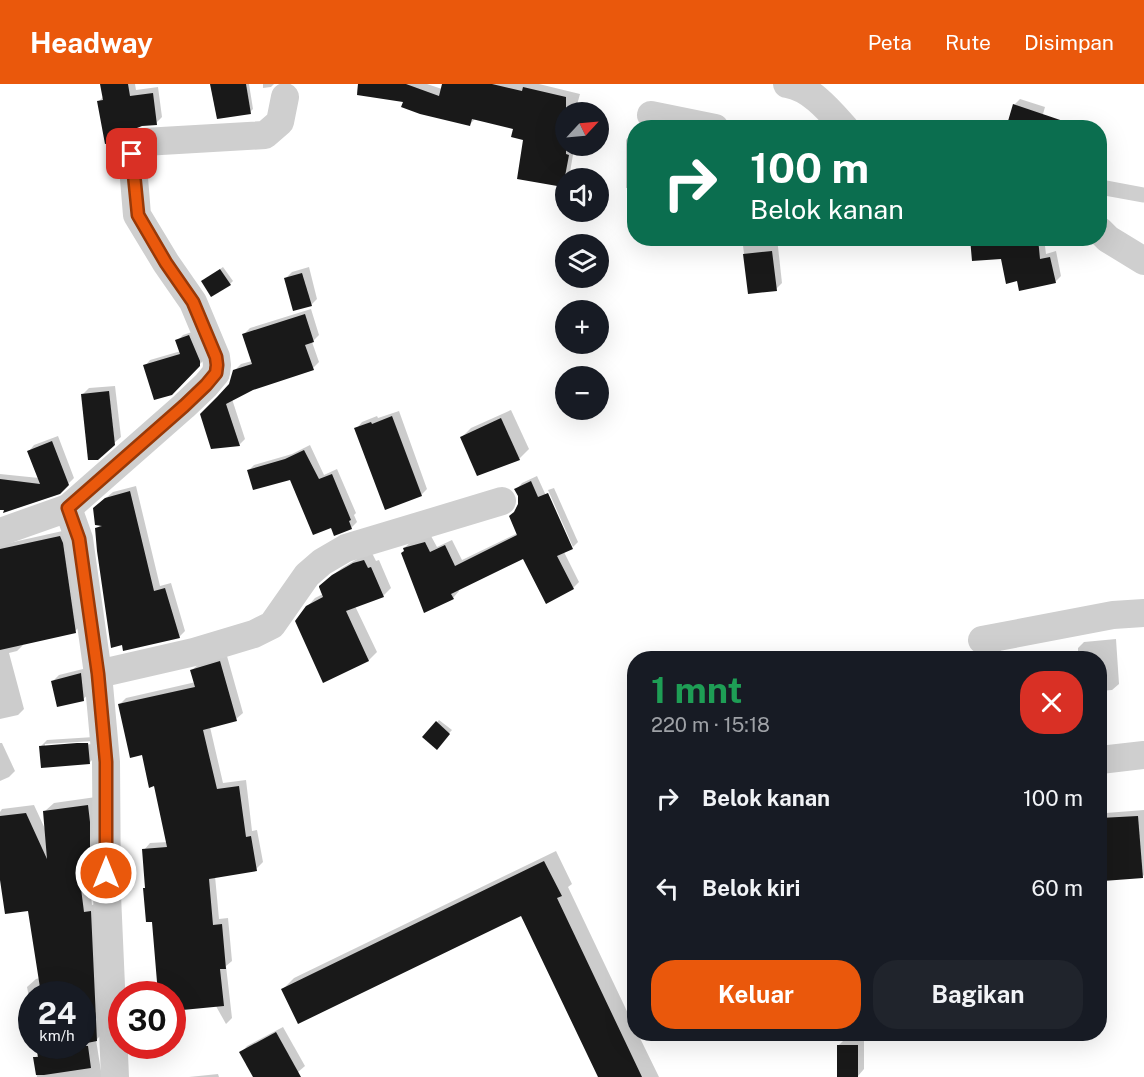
<!DOCTYPE html>
<html lang="id">
<head>
<meta charset="utf-8">
<style>
  :root { --surface:#171b24; --page:#20242c; --text:#f1f3f6; --muted:#9ea1a6; --accent:#ea580c }
  body { margin:0; font-family:"Public Sans",sans-serif; background:var(--page); color:var(--text); height:100vh; display:flex; flex-direction:column; font-size:22px; white-space:nowrap }
  * { box-sizing:border-box; margin:0 }
  p { font-size:20px; color:var(--muted) }
  .icon { flex:none; width:33px; height:33px; fill:none; stroke:currentColor; stroke-width:2; stroke-linecap:round; stroke-linejoin:round }
  .map { position:relative; flex:1; overflow:hidden }
  .details { position:absolute; left:627px; top:567px; width:480px; height:390px; display:flex; flex-direction:column; background:var(--surface); border-radius:24px; box-shadow:0 6px 24px #0002 }
  .details>* { flex:none }
  .top-card { position:absolute; left:627px; top:36px; width:480px; height:126px; border-radius:24px; box-shadow:0 6px 24px #0002; background:#0b6e4f; color:#fff; overflow:hidden }
  .needle { width:39px; rotate:64deg }
  .buttons { position:absolute; left:555px; top:18px; display:grid; gap:12px }
  .buttons a { display:grid; place-items:center; width:54px; height:54px; border-radius:50%; background:var(--surface); box-shadow:0 6px 24px #0002; font-size:30px }
  .speed { position:absolute; left:18px; top:897px; display:flex; gap:12px; font-size:30px; font-weight:700; text-align:center }
  .speed>* { display:grid; place-content:center; width:78px; height:78px; border-radius:50%; background:var(--surface); box-shadow:0 6px 24px #0002; line-height:1 }
  .speed small { font-size:15px; font-weight:400 }
  .speed .limit { border:9px solid #d22; background:#fff; color:#111 }
  .pin { position:absolute; display:grid; place-items:center; width:51px; height:51px; color:#fff; margin:-26px; border-radius:12px; box-shadow:0 3px 9px #0006 }
  .me { position:absolute; width:66px; margin:-33px; rotate:0deg; stroke-linejoin:round; filter:drop-shadow(0 0 4px #0008) }
  .turn { display:flex; align-items:center; gap:21px; height:126px; padding:0 24px; font-size:27px }
  .turn .icon { width:78px; height:78px; stroke-width:2.5 }
  .turn b { display:block; font-size:42px; line-height:51px }
  .round { display:grid; place-items:center; flex:none; width:63px; height:63px; border-radius:24px; background:var(--page) }
  .head { display:flex; align-items:center; justify-content:space-between; height:102px; padding:0 24px }
  h1 { font-size:36px; font-weight:700; line-height:45px; color:#1e9e55 }
  .button { display:flex; gap:12px; margin-top:auto; padding:12px 24px }
  .button a { flex:1; height:69px; border-radius:24px; background:var(--accent); color:#fff; font-size:24px; font-weight:700; line-height:69px; text-align:center }
  .button a+a { background:var(--page); color:var(--text) }
  ul { padding:0; list-style:none }
  li { display:flex; align-items:center; gap:18px; height:90px; padding:0 24px }
  li div { flex:1 }
  li b { display:block; font-size:22px }
  li em { font-style:normal }
  header { display:flex; align-items:center; gap:36px; box-sizing:border-box; height:84px; padding:0 30px; background:var(--accent); color:#fff }
  header strong { font-size:28px }
  nav { display:flex; gap:33px; margin-inline-start:auto; font-size:21px }
  .map>svg:first-child { display:block }
  .shadow { fill:#0003 }
  .building { fill:#191919 }
  .lines { fill:none; stroke-linecap:round; stroke-linejoin:round }
  .service { stroke:#cfcfcf; stroke-width:15 }
  .minor { stroke:#cfcfcf; stroke-width:28 }
  .route-casing { stroke:#983908; stroke-width:15 }
  .route { stroke:#ea580c; stroke-width:10 }
</style>
</head>
<body>
<header>
<strong>Headway</strong>
<nav><a>Peta</a><a>Rute</a><a>Disimpan</a></nav>
</header>
<div class="map">
<svg width="1144" height="993" viewBox="0 0 1144 993">
  <rect width="100%" height="100%" fill="#fff"/>
  <g class="shadow">
    <polygon points="102,0 135,0 136,6 158,3 162,33 156,39 98,18 104,12"/>
    <polygon points="235,0 249,0 253,25 250,28"/>
    <polygon points="263,0 274,0 271,3 263,4"/>
    <polygon points="358,0 427,0 442,5 443,0 539,0 580,10 575,28 566,28 566,62 568,62 567,64 574,65 569,94 566,94 566,99 563,101 515,44 476,34 470,40 405,17 357,9"/>
    <polygon points="1020,15 1045,23 1039,44 1014,21"/>
    <polygon points="632,49 634,49 634,104 626,104 626,56"/>
    <polygon points="742,154 777,154 782,199 776,205 749,208"/>
    <polygon points="972,154 1044,154 1046,170 1056,167 1061,192 1055,198 1018,196 1002,174"/>
    <polygon points="223,183 233,197 230,200 203,197"/>
    <polygon points="309,183 317,215 311,221 286,194 292,188"/>
    <polygon points="311,225 319,251 312,258 319,278 313,284 253,304 232,315 245,355 239,361 212,363 234,287 241,280 252,277 244,250 250,244"/>
    <polygon points="195,247 205,275 171,309 145,282 150,276 181,267 177,257 183,251"/>
    <polygon points="115,302 121,353 114,359 83,310 89,304"/>
    <polygon points="511,326 529,365 520,374 478,390 461,354 471,344"/>
    <polygon points="399,327 427,405 421,411 356,345 362,338 377,332 378,334"/>
    <polygon points="58,352 74,394 68,400 6,425 0,425 0,390 39,394 29,367 34,361"/>
    <polygon points="310,361 324,391 337,385 356,429 354,431 357,438 351,444 331,442 291,394 249,386 254,381 292,370"/>
    <polygon points="537,392 570,464 572,464 564,468 579,498 573,504 524,473 458,505 459,507 453,514 406,467 404,464 411,458 431,452 437,463 452,456 462,476 518,449 517,425 520,420 519,411 516,406 522,399"/>
    <polygon points="136,402 160,502 171,499 185,547 179,553 97,444 101,441 101,418 113,408"/>
    <polygon points="554,404 578,458 573,463 548,406"/>
    <polygon points="67,446 81,541 75,547 23,560 23,561 17,567 9,569 24,625 18,631 0,635 0,461"/>
    <polygon points="372,469 376,477 379,476 391,504 383,512 355,522 377,568 369,576 324,597 307,523 315,514 323,510 329,494 342,484 362,472"/>
    <polygon points="1116,555 1119,600 1112,606 1100,607 1100,574 1078,574 1078,564 1084,558"/>
    <polygon points="1000,565 1004,574 966,574 990,566"/>
    <polygon points="227,572 243,629 236,635 210,643 223,699 246,696 252,747 257,746 263,778 256,785 215,792 219,835 228,834 232,877 226,882 232,934 226,940 212,915 172,910 158,910 157,899 159,897 153,836 147,802 144,766 150,759 168,758 155,701 143,669 119,621 126,614 196,598 192,586 199,580"/>
    <polygon points="87,584 90,609 83,615 53,597 59,591"/>
    <polygon points="439,636 452,646 436,664 424,653"/>
    <polygon points="94,653 94,657 45,660 45,663 94,660 95,673 89,679 41,662 47,656"/>
    <polygon points="0,659 2,659 15,687 9,693 0,697"/>
    <polygon points="96,713 98,769 90,778 87,778 92,821 99,819 105,947 96,956 102,993 37,993 35,974 39,970 37,962 82,962 82,910 32,910 32,929 27,903 36,895 40,894 29,826 0,784 0,728 2,725 34,721 46,747 45,727 54,719"/>
    <polygon points="1144,726 1144,791 1142,793 1104,795 1100,735 1106,729"/>
    <polygon points="556,767 572,800 568,803 634,942 634,950 638,950 659,993 600,993 522,830 283,905 294,894"/>
    <polygon points="634,859 634,878 629,864"/>
    <polygon points="283,943 305,982 298,988 290,993 254,993 241,969 247,962"/>
    <polygon points="845,955 864,956 864,985 858,992 838,962"/>
    <polygon points="218,990 219,993 189,993"/>
  </g>
  <g class="building">
    <polygon points="100,0 128,0 130,12 153,9 157,41 142,42 132,46 122,57 105,60 97,17 103,16"/>
    <polygon points="210,0 246,0 251,30 217,35"/>
    <polygon points="358,0 406,0 439,12 442,0 492,0 522,7 523,3 566,13 566,70 569,71 563,103 517,95 523,56 511,53 513,45 472,35 470,42 420,30 401,23 403,18 357,11"/>
    <polygon points="1013,20 1072,40 1072,44 1006,44"/>
    <polygon points="970,154 1038,154 1040,175 1050,173 1056,199 1019,207 1017,197 1006,200 1001,175 972,177"/>
    <polygon points="772,167 777,207 748,210 743,170"/>
    <polygon points="220,185 231,201 211,213 201,197"/>
    <polygon points="302,189 312,222 293,227 284,194"/>
    <polygon points="305,230 314,258 305,261 314,286 253,306 226,320 240,362 211,365 200,330 217,313 229,300 233,286 252,280 242,250"/>
    <polygon points="189,251 200,277 200,282 172,311 154,316 143,281 180,270 175,256"/>
    <polygon points="109,307 115,361 98,376 88,376 81,310"/>
    <polygon points="392,332 422,412 385,426 354,344 371,338 372,340"/>
    <polygon points="501,334 520,376 477,392 460,353"/>
    <polygon points="52,357 69,401 60,410 3,429 4,426 0,426 0,395 40,400 27,367"/>
    <polygon points="304,366 319,395 332,390 351,436 349,437 352,445 334,452 331,444 313,451 290,396 253,406 247,386 285,375"/>
    <polygon points="531,397 538,413 548,409 573,465 557,472 574,505 546,520 523,475 451,510 454,515 424,529 401,469 404,467 403,464 425,458 430,468 445,461 455,482 517,451 509,432 514,428 518,420 518,412 514,405"/>
    <polygon points="130,407 154,507 165,504 180,554 123,567 122,561 111,564 97,467 95,444 102,442 95,441 93,424 105,414"/>
    <polygon points="60,452 63,459 76,549 0,566 0,465"/>
    <polygon points="364,476 368,484 371,483 384,513 346,527 369,577 323,599 295,537 306,522 323,513 319,503 319,502 332,491 353,479"/>
    <polygon points="220,577 237,637 203,646 217,705 239,702 246,753 251,752 257,787 209,795 213,841 222,840 226,885 220,885 224,922 172,927 172,910 158,910 152,838 146,838 143,804 145,804 142,765 167,763 154,702 149,704 142,671 130,674 118,620 195,603 190,586"/>
    <polygon points="81,589 84,617 57,623 51,597"/>
    <polygon points="436,637 450,650 437,666 422,653"/>
    <polygon points="77,659 88,659 90,680 41,684 39,662"/>
    <polygon points="88,721 90,738 90,779 78,781 84,828 91,827 97,957 82,960 82,910 41,910 28,827 5,830 0,796 0,732 26,729 47,775 43,727"/>
    <polygon points="1138,732 1143,794 1103,797 1100,734"/>
    <polygon points="544,777 562,812 557,814 642,993 598,993 521,832 298,940 281,905"/>
    <polygon points="276,948 301,993 253,993 239,968"/>
    <rect x="837" y="961" width="21" height="32"/>
    <polygon points="36,962 88,962 91,984 44,991 36,991 33,973 38,973"/>
  </g>
  <g class="lines">
    <polyline class="service" points="1100,103 1144,111"/>
    <g class="minor">
      <path d="M 787,0 C 811,4 829,26 845,44"/>
      <polyline points="651,31 715,44"/>
      <polyline points="1100,147 1108,155 1144,177"/>
      <polyline points="68,424 184,322 206,301 216,289 217,281 216,273 193,218 166,179 137,131 132,70 144,58 265,51 280,38 285,13"/>
      <polyline points="0,448 68,424 79,455 98,590 106,678 107,811 115,993"/>
      <polyline points="982,556 1113,531 1144,529"/>
      <polyline points="98,590 194,568 254,550 272,541 307,491 322,478 346,464 502,417"/>
      <polyline points="1100,676 1144,671"/>
    </g>
  </g>
  <g class="lines">
    <g class="route-casing">
      <polyline id="route" points="106,789 106,678 98,590 79,455 68,424 184,322 206,301 216,289 217,281 216,273 193,218 166,179 138,131 132,70"/>
    </g>
    <use href="#route" class="route"/>
  </g>
</svg>
<div class="buttons">
<a><svg class="needle" viewBox="-14 -14 28 28"><path d="M0-13l5 13h-10z" fill="#e53935"/><path d="M0 13l5-13h-10z" fill="#9ea1a6"/></svg></a>
<a><svg class="icon" aria-label="sound" viewBox="0 0 24 24"><path d="M4 9h4l5-4v14l-5-4H4zM17 9q2 3 0 6"/></svg></a>
<a><svg class="icon" aria-label="layers" viewBox="0 0 24 24"><path d="M12 4l9 5-9 5-9-5zM3 14l9 5 9-5"/></svg></a>
<a>+</a>
<a>−</a>
</div>
<div class="speed"><div>24<small>km/h</small></div><div class="limit">30</div></div>
<div class="pin" style="left:132px;top:70px;background:#d93025"><svg class="icon" aria-label="arrive" viewBox="0 0 24 24"><path d="M6 21V4h12l-3 4 3 4H6"/></svg></div>
<svg class="me" style="left:106px;top:789px" viewBox="-20 -20 40 40"><circle r="17" fill="#ea580c" stroke="#fff" stroke-width="3"/><path d="M0-11L8 9 0 5-8 9z" fill="#fff"/></svg>
<div class="top-card">
<div class="turn"><svg class="icon" aria-label="right" viewBox="0 0 24 24"><path d="M7 20v-9h11M14 6l5 5-5 5"/></svg><div><b>100 m</b>Belok kanan</div></div>
</div>
<section class="details">
<div class="head"><div><h1>1 mnt</h1><p>220 m · 15:18</p></div><a class="round" style="background:#d93025;color:#fff"><svg class="icon" aria-label="close" viewBox="0 0 24 24"><path d="M6 6l12 12M18 6L6 18"/></svg></a></div>
<ul>
<li><svg class="icon" aria-label="right" viewBox="0 0 24 24"><path d="M7 20v-9h11M14 6l5 5-5 5"/></svg><div><b>Belok kanan</b></div><em>100 m</em></li>
<li><svg class="icon" aria-label="left" viewBox="0 0 24 24"><path d="M17 20v-9H6M10 6l-5 5 5 5"/></svg><div><b>Belok kiri</b></div><em>60 m</em></li>
</ul>
<div class="button"><a>Keluar</a><a>Bagikan</a></div>
</section>
</div>
</body>
</html>
